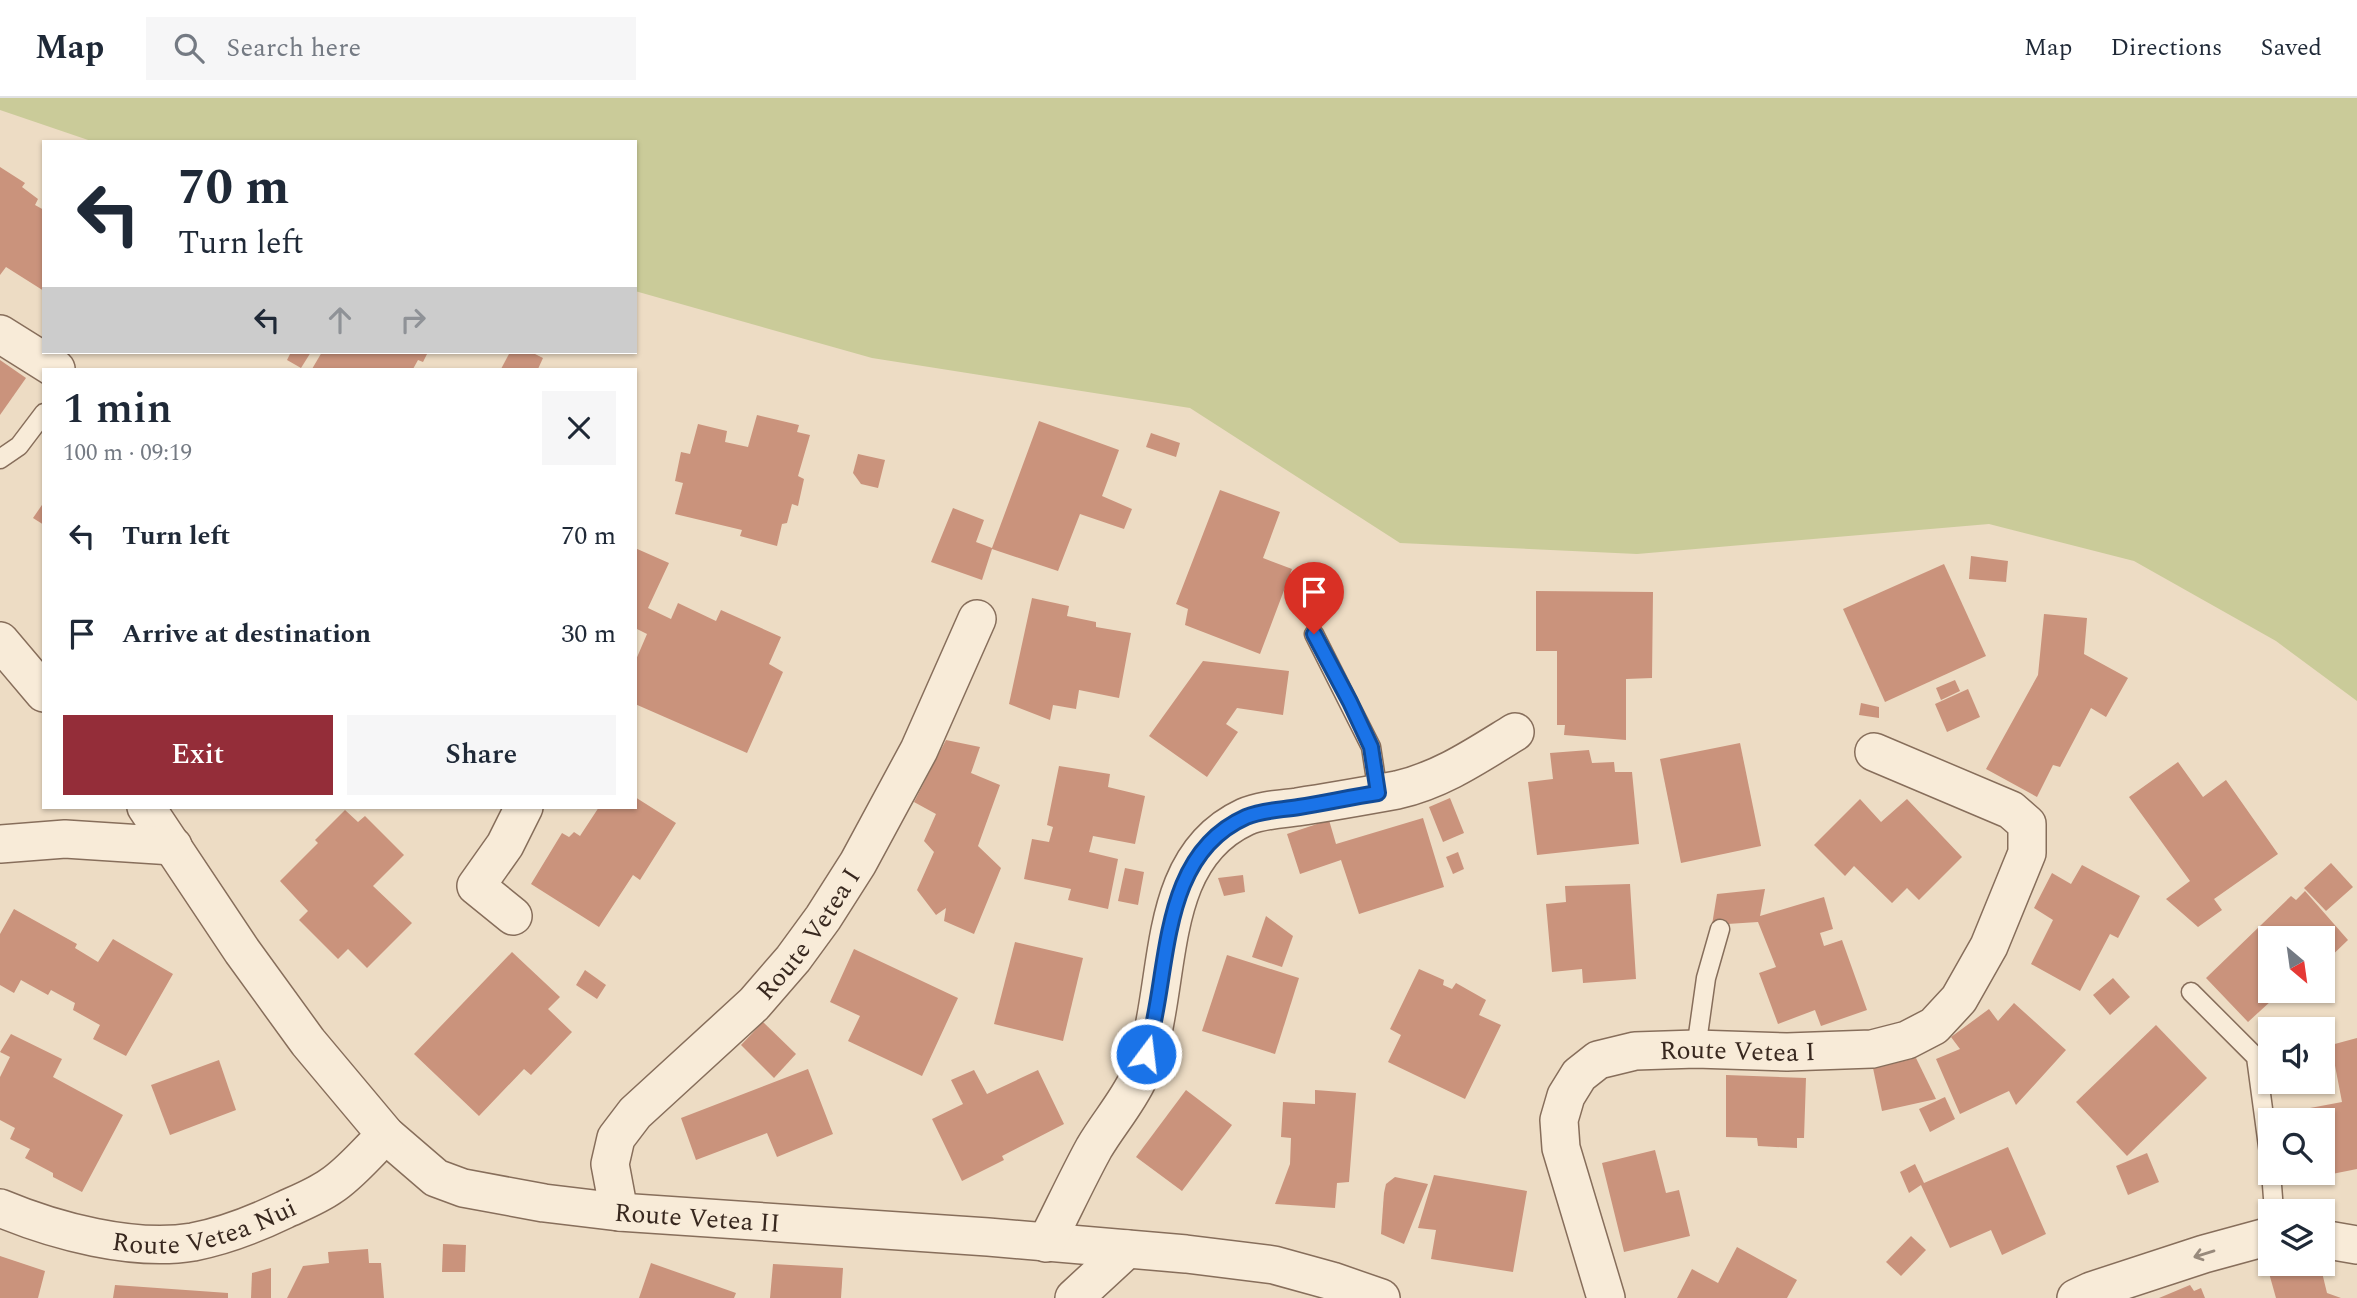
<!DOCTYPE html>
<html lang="en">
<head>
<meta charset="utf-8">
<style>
  :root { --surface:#fff; --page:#f6f6f7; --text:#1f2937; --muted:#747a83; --line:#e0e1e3; --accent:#942d39 }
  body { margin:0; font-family:Spectral,serif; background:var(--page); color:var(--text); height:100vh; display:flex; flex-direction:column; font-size:26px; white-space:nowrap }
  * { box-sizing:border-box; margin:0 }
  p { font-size:23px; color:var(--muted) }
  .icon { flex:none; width:38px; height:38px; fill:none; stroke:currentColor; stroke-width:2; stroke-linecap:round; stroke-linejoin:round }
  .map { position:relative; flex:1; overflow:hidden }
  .sheet { position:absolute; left:42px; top:270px; width:595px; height:441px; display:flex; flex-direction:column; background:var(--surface); border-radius:0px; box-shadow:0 2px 5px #0004 }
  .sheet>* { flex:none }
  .guide { position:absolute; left:42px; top:42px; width:595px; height:214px; border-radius:0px; box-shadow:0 2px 5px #0004; background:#fff; color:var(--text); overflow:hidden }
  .needle { width:46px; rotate:151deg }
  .tools { position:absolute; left:2258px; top:828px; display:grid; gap:14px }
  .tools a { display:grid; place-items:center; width:77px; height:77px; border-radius:0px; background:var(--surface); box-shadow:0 2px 5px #0004; font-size:35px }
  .pin { position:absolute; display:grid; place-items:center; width:60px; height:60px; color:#fff; margin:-72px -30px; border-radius:50% 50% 50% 0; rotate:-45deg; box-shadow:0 0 7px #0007 }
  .pin .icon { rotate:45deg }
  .me { position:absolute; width:77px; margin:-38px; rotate:15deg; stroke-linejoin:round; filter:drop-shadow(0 0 5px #0008) }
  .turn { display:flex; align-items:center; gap:24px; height:147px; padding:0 21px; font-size:32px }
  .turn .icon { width:91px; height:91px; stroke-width:2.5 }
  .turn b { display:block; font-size:49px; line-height:60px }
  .lanes { display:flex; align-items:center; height:66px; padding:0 21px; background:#0003; justify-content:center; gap:35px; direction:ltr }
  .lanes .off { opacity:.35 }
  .round { display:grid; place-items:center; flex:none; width:74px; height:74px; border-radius:0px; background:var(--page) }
  .head { display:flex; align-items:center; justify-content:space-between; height:119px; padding:0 21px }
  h1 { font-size:42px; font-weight:600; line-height:52px }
  .action { display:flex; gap:14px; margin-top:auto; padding:14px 21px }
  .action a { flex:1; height:80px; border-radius:0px; background:var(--accent); color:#fff; font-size:28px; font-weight:600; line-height:80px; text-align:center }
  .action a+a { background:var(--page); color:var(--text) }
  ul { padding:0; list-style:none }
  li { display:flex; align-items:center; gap:21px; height:98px; padding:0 21px }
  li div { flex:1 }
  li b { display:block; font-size:26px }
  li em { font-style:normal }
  header { display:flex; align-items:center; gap:42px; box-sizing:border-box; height:98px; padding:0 35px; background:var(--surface); border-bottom:2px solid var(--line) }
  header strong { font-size:33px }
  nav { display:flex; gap:38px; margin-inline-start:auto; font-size:24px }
  .search { width:490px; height:63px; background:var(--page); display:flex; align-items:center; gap:18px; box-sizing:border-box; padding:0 24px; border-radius:0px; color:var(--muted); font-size:26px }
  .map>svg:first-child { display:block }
  .green { fill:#cacb99 }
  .building { fill:#ca937c }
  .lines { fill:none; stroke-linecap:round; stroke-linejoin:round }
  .lane-casing { stroke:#876e5b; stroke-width:21 }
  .street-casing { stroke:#876e5b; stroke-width:40 }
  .lane { stroke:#f8ebd8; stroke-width:18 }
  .street { stroke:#f8ebd8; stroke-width:37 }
  .oneway { stroke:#988a7c }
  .route-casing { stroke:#114b97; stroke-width:18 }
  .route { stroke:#1a73e8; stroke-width:12 }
  .labels { text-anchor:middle; stroke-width:5; stroke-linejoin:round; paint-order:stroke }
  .street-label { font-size:26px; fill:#38281f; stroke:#f4e7d4 }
</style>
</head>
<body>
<header>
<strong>Map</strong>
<div class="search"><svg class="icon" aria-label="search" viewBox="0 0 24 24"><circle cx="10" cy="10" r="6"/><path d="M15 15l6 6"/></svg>Search here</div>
<nav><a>Map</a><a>Directions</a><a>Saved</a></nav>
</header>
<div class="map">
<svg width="2357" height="1200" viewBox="0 0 2357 1200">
  <rect width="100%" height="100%" fill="#eddcc4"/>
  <polygon class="green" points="0,0 2357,0 2357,603 2276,543 2134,463 1989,426 1637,456 1400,445 1190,310 872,260 635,193 635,44 94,44 0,12"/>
  <g class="building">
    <polygon points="0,69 25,85 22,89 38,101 35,107 44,112 44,193 6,169 0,177"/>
    <polygon points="291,254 311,254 301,270 287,262"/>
    <polygon points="322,254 339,255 428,254 423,264 418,262 413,271 312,271"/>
    <polygon points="510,254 531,254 543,260 538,271 501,271"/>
    <polygon points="0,262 26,280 0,317"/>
    <polygon points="757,317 799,327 797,334 810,337 798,378 804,381 798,408 792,406 787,425 782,426 777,448 740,438 742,432 675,416 683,385 675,383 681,354 690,356 698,326 727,333 725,344 748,349"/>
    <polygon points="1039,323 1119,352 1102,398 1132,411 1124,431 1080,416 1058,473 992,451 982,482 931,464 953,410 984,422 976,444 992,450"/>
    <polygon points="1151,335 1180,345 1176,359 1146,349"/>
    <polygon points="858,356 885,362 878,390 861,386 853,375"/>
    <polygon points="1220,392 1280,414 1263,460 1292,471 1260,556 1185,527 1188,511 1176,506"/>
    <polygon points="44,404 44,427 33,420"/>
    <polygon points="635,450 669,465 648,510 671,521 678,505 716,523 721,512 781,539 769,566 783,574 747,655 635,606 635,564 647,536 635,530"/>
    <polygon points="1971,458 2008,463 2006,484 1969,481"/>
    <polygon points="1944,466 1986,558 1885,604 1843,511"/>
    <polygon points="1536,493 1653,494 1652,580 1626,581 1626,642 1564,637 1565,627 1557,627 1557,553 1536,553"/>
    <polygon points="1032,500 1069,508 1067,518 1096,524 1096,529 1131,535 1119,600 1079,592 1076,611 1053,607 1050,622 1009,606"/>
    <polygon points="2044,516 2087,520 2084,556 2128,580 2106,619 2091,610 2060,669 2053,667 2037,699 1986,671 2038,577"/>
    <polygon points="1203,563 1289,573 1283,617 1237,610 1226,626 1238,634 1207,679 1149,638"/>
    <polygon points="1955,582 1960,593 1941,602 1936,590"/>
    <polygon points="1968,591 1980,619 1947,634 1935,606"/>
    <polygon points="1861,605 1879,609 1879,620 1859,617"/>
    <polygon points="946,642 980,649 971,675 1000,687 978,748 1001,770 974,836 944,823 946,810 936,817 917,792 934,754 924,743 936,716 914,704"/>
    <polygon points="1740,645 1761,748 1681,765 1660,661"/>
    <polygon points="1589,652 1592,665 1614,664 1615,674 1632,674 1639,746 1537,757 1528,684 1553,681 1550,655"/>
    <polygon points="2178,664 2203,699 2226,682 2278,756 2214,801 2222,812 2198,829 2166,801 2190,783 2129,699"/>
    <polygon points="1059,668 1110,676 1108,689 1145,698 1135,746 1093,738 1089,754 1118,761 1108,811 1068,802 1071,791 1024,781 1032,741 1049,744 1053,729 1047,727"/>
    <polygon points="635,699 676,725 640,782 633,777 599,829 531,786 562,735 569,739 574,734 580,738 599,709 635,709"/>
    <polygon points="1450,700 1464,735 1443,744 1429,709"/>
    <polygon points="1860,701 1881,724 1907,701 1962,759 1919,802 1907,790 1892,805 1854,768 1845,778 1814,747"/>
    <polygon points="345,712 358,724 365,718 404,757 373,788 412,825 367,870 348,851 338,861 299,822 308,813 280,783 318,745 315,742"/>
    <polygon points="1423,720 1444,789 1359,816 1341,762 1300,776 1287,736 1329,722 1336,746"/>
    <polygon points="1458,754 1464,771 1453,776 1446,759"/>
    <polygon points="2331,765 2353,789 2326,813 2304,790"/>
    <polygon points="2082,767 2140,798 2118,840 2110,836 2080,893 2031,866 2053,822 2034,810 2052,775 2071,786"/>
    <polygon points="1125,770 1144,774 1138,807 1118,803"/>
    <polygon points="1243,777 1245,794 1224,798 1218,780"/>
    <polygon points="1630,786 1636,881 1583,885 1582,871 1552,874 1546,806 1566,804 1565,788"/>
    <polygon points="1765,791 1760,818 1824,799 1833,831 1820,835 1824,848 1842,842 1867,912 1821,928 1815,912 1778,926 1759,875 1776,869 1758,824 1712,827 1717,796"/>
    <polygon points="2305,793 2348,842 2322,867 2322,840 2270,840 2270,892 2283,892 2248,924 2206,880 2291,798 2296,802"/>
    <polygon points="14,811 77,846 75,850 98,864 113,841 173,876 126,958 93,941 100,927 73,912 75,905 51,892 48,897 21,882 14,895 0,887 0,836"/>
    <polygon points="1266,818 1293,838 1282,869 1252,859"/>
    <polygon points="1015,844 1083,860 1063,943 994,926"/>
    <polygon points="854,851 958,900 922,978 848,943 860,918 830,904"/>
    <polygon points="512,854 560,899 548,911 572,934 531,977 524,971 479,1018 414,956"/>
    <polygon points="1227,857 1299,880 1275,956 1202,933"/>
    <polygon points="1419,871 1444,882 1443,887 1452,891 1456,885 1486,902 1479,917 1501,927 1465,1001 1388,964 1401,937 1390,931"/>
    <polygon points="585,872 606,887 597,901 576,887"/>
    <polygon points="2113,880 2130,899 2110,917 2093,897"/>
    <polygon points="2014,905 2066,952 2016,1007 2009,993 1960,1016 1936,961 1960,951 1951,939 1989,911 1998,923"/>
    <polygon points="763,924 796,956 774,980 741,947"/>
    <polygon points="2156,927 2207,980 2127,1058 2076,1004"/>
    <polygon points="11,936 62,961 53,979 123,1017 82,1094 53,1079 53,1075 25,1060 30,1051 10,1041 15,1030 0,1022 0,979 10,959 0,954"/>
    <polygon points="2357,940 2357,1071 2327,1077 2322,1059 2322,1022 2313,1022 2310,1010 2342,1004 2331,947"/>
    <polygon points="1916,960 1936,1001 1882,1013 1873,970"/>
    <polygon points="219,962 236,1012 170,1037 151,987"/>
    <polygon points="808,971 833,1036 777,1059 767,1035 696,1062 681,1020"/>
    <polygon points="974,972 987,996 1038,972 1064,1026 1002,1058 1004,1062 962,1083 932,1021 963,1006 951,982"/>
    <polygon points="1726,977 1806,980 1804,1040 1797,1040 1797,1050 1758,1048 1757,1040 1726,1039"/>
    <polygon points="1186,992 1232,1027 1182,1093 1136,1059"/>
    <polygon points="1315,992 1356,995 1349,1084 1337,1085 1335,1110 1275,1106 1290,1066 1291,1040 1281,1039 1283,1004 1315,1006"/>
    <polygon points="1945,999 1955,1021 1930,1034 1919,1011"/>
    <polygon points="2008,1049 2046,1136 2002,1157 1991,1132 1950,1150 1921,1087 1909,1095 1900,1074 1915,1066 1924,1085"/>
    <polygon points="1655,1052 1666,1095 1679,1092 1690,1138 1624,1154 1602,1065"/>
    <polygon points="2147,1055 2159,1084 2128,1097 2116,1068"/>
    <polygon points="1434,1077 1527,1093 1513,1174 1431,1161 1436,1132 1418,1130"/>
    <polygon points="1395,1079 1428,1086 1404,1146 1381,1136 1384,1095 1386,1086"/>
    <polygon points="1911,1138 1926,1152 1901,1178 1886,1164"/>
    <polygon points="443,1146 466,1147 465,1174 442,1174"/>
    <polygon points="1737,1149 1797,1182 1787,1200 1677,1200 1692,1171 1718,1185"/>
    <polygon points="368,1151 369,1165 381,1165 384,1200 287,1200 303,1168 329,1165 328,1154"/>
    <polygon points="0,1158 45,1173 38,1200 0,1200"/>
    <polygon points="651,1165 736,1195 734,1200 639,1200"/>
    <polygon points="773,1166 843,1170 841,1200 770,1200"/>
    <polygon points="2276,1166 2320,1166 2327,1195 2341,1200 2276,1200 2267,1168"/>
    <polygon points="271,1170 271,1200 251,1200 252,1175"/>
    <polygon points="115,1187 228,1195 228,1200 113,1200"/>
    <polygon points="2190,1187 2194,1193 2201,1190 2205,1200 2159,1200"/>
  </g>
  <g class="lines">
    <g class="lane-casing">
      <g id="lane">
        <polyline points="0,361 19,348 44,315"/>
        <polyline points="1314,536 1371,649 1378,695"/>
        <polyline points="2191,894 2256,959 2270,1063"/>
        <polyline points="1696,951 1706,880 1720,831"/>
        <polyline points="2271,1074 2274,1113"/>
      </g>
    </g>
    <g class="street-casing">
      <g id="street">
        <polyline points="0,236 56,271"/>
        <polyline points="0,543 44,595"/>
        <path id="s1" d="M 146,709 L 242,853 L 308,944 L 386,1037 L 436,1080 L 463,1090 L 544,1105 L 619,1114 L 988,1139 L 1186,1156 L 1274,1167 L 1332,1183 L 1381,1200"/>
        <polyline points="0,746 65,741 173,748"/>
        <polyline points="513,818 476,788 505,747 524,709"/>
        <path id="s2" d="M 0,1110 C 55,1133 133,1154 193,1144 C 224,1138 255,1126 284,1112 C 299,1105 317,1098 331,1088 C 351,1075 368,1053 386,1037"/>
        <path id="s3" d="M 619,1114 L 610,1066 L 616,1040 L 635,1015 L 754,906 L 793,861 L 823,820 L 858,765 L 919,652 L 977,521"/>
        <polyline points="2322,1141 2357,1147"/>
        <path d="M 1046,1145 C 1062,1114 1077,1081 1094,1050 C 1108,1026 1127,1005 1139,979 C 1176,896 1148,764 1245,719 C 1261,712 1281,711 1297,709 C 1330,704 1364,698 1397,692 C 1441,682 1476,658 1515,634"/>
        <polyline points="1074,1200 1127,1151"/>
        <path id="s4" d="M 1606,1200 L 1561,1050 L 1559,1022 L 1566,998 L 1579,977 L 1598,962 L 1635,953 L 1696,951 L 1787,954 L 1872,951 L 1907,942 L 1934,928 L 1959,901 L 1989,848 L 2027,755 L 2027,726 L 2011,712 L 1874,654"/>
        <polyline points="2076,1200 2091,1193 2204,1156 2270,1138"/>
      </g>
    </g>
    <use href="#lane" class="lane"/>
    <use href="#street" class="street"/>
  </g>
  <defs><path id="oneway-shaft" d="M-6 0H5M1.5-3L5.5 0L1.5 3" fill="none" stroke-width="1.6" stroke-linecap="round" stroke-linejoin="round" transform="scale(1.75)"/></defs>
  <use class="oneway" href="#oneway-shaft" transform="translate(2204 1156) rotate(163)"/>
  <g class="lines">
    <g class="route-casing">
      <path id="route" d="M 1146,956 C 1171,878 1156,759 1246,719 C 1262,712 1281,712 1299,709 C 1325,705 1351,699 1378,695 L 1371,649 L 1350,604 L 1314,536"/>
    </g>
    <use href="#route" class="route"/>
  </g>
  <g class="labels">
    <g class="street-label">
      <text dy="9" stroke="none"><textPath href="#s3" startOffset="357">Route Vetea I</textPath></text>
      <text dy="9" stroke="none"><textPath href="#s4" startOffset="399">Route Vetea I</textPath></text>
      <text dy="9" stroke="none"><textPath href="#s1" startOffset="738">Route Vetea II</textPath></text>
      <text dy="9" stroke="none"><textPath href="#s2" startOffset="212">Route Vetea Nui</textPath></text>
    </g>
  </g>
</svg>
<div class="tools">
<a><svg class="needle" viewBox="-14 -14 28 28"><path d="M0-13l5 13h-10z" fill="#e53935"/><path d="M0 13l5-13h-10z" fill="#747a83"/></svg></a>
<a><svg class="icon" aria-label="sound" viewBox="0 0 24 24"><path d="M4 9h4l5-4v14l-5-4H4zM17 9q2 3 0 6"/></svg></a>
<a><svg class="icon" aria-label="search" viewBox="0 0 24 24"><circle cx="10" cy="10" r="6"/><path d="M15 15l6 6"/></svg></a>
<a><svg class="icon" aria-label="layers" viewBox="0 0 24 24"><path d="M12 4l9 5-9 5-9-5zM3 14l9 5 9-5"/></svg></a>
</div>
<div class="pin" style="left:1314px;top:536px;background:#d93025"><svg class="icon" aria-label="arrive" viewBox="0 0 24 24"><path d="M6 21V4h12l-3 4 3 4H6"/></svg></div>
<svg class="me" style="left:1146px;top:956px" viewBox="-20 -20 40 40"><circle r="17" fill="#1a73e8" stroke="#fff" stroke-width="3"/><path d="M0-11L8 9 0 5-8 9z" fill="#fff"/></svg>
<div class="guide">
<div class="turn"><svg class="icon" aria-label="left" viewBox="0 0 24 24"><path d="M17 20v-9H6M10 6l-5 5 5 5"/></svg><div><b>70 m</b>Turn left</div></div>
<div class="lanes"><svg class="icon" aria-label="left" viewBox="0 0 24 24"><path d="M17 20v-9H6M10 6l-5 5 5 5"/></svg><svg class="icon off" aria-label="ahead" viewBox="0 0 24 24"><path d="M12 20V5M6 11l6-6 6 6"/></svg><svg class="icon off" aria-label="right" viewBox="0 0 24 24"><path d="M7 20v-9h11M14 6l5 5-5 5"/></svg></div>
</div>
<section class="sheet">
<div class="head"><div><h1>1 min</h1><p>100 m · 09:19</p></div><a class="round"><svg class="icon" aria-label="close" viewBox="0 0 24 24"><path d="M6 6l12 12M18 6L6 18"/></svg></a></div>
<ul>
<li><svg class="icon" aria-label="left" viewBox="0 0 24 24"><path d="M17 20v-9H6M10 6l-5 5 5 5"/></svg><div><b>Turn left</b></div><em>70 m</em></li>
<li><svg class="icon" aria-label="arrive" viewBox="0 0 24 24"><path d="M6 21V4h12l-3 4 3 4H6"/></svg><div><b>Arrive at destination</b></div><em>30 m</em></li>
</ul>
<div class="action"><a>Exit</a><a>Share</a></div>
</section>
</div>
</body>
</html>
